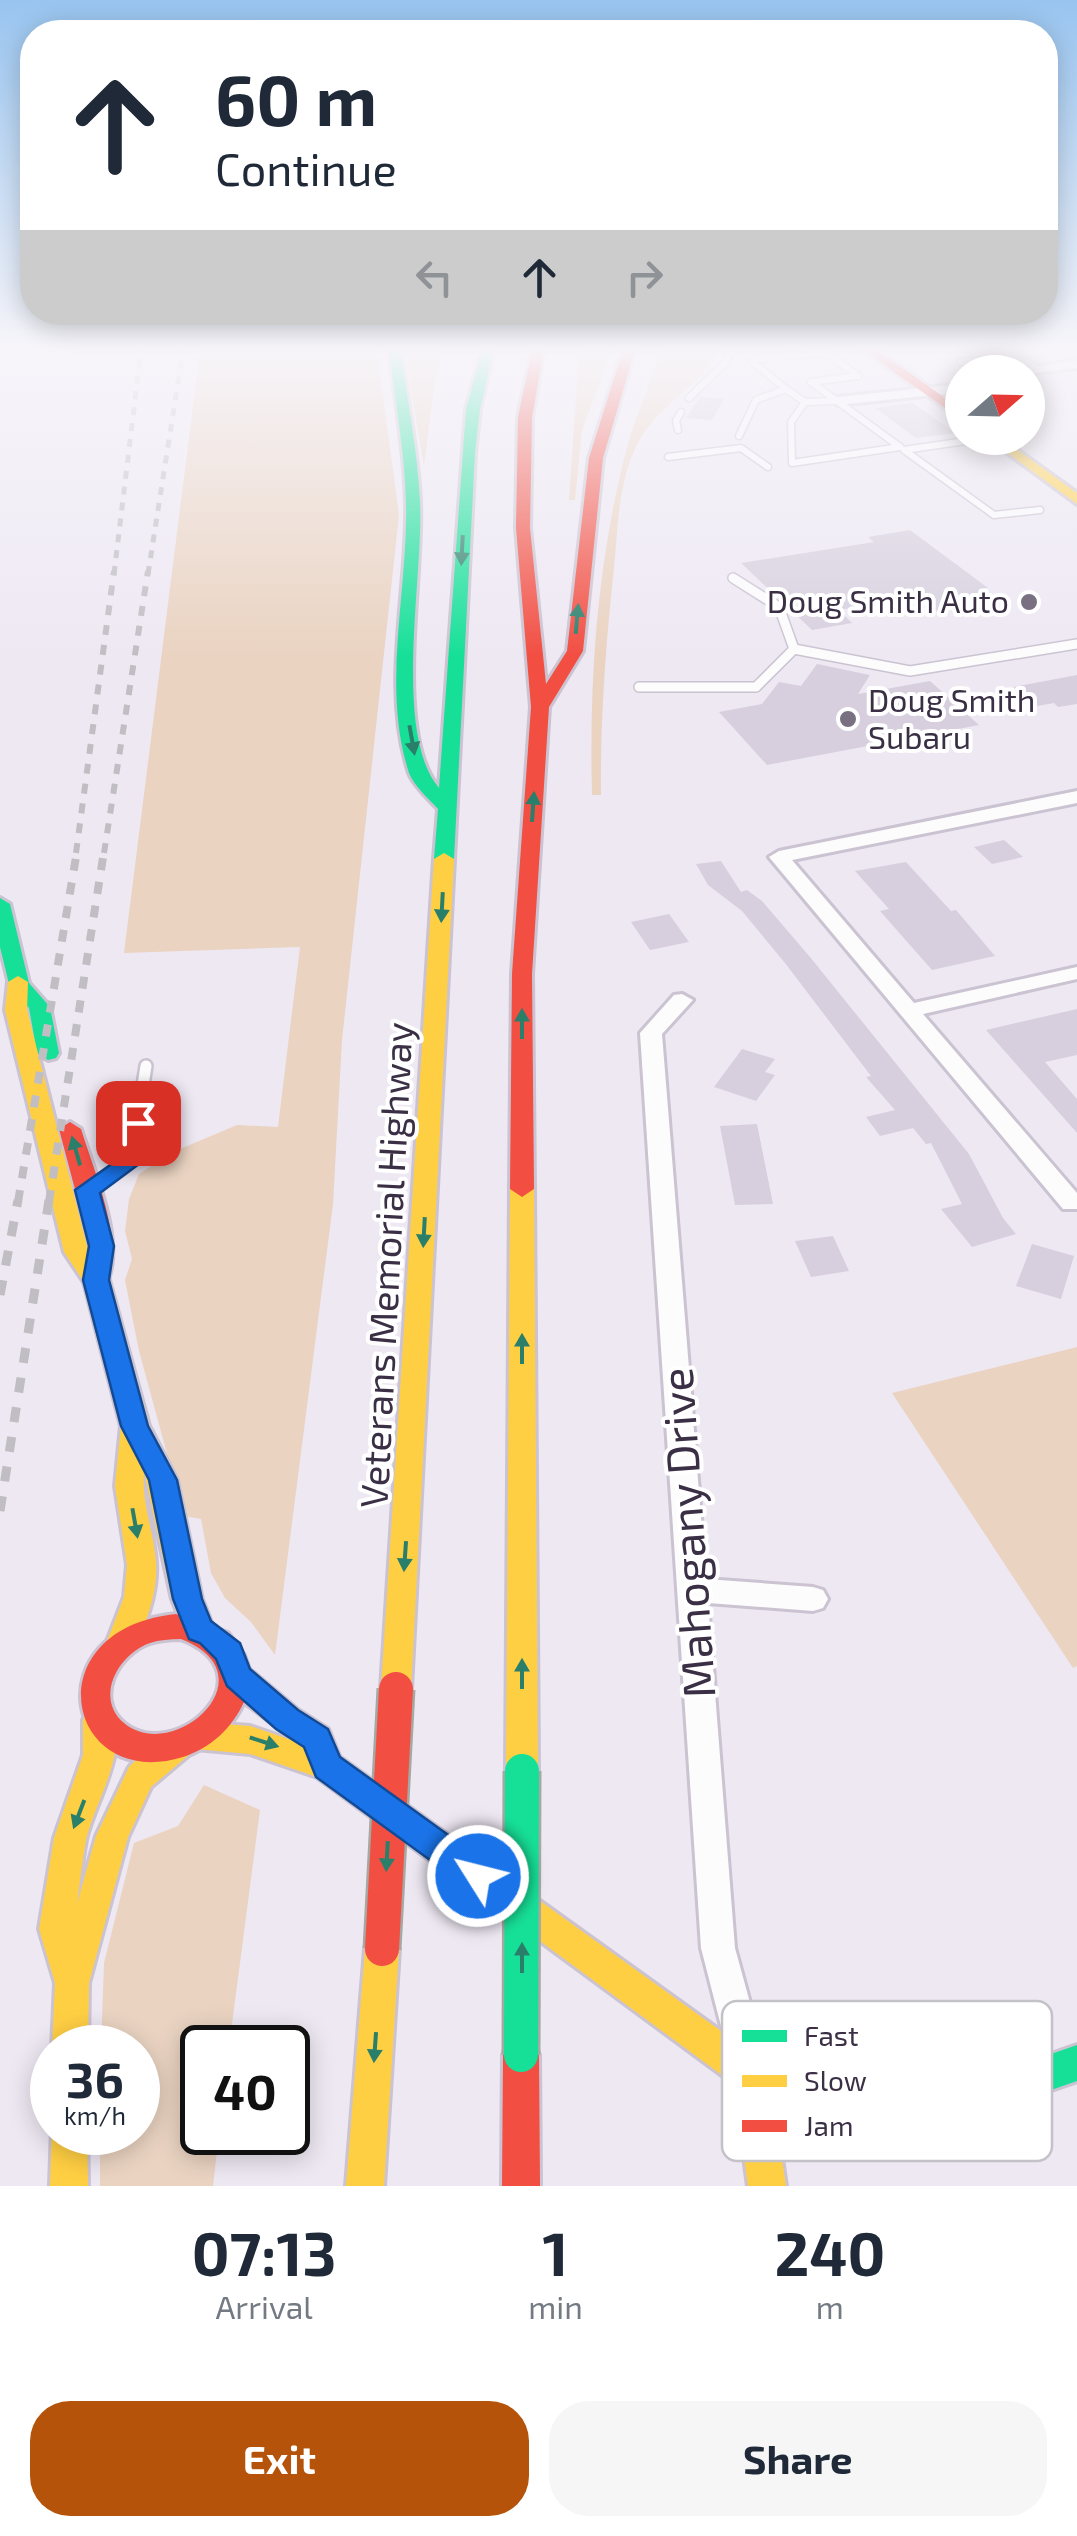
<!DOCTYPE html>
<html lang="en">
<head>
<meta charset="utf-8">
<style>
  :root { --surface:#fff; --page:#f6f6f7; --text:#1f2937; --muted:#747a83; --accent:#b45309 }
  body { margin:0; font-family:"Exo 2",sans-serif; background:var(--page); color:var(--text); height:100vh; display:flex; flex-direction:column; font-size:38px; white-space:nowrap }
  * { box-sizing:border-box; margin:0 }
  p { font-size:32px; color:var(--muted) }
  .icon { flex:none; width:55px; height:55px; fill:none; stroke:currentColor; stroke-width:2; stroke-linecap:round; stroke-linejoin:round }
  .map { position:relative; height:2186px; overflow:hidden }
  .details { display:flex; flex-direction:column; background:var(--surface); flex:1 }
  .details>* { flex:none }
  .top-card { position:absolute; left:20px; top:20px; width:1038px; height:305px; border-radius:40px; box-shadow:0 5px 25px #0003; background:#fff; color:var(--text); overflow:hidden }
  .needle { width:65px; rotate:70deg }
  .fabs { position:absolute; left:945px; top:355px; display:grid; gap:20px }
  .fabs a { display:grid; place-items:center; width:100px; height:100px; border-radius:50%; background:var(--surface); box-shadow:0 5px 25px #0003; font-size:50px }
  .speed { position:absolute; left:30px; top:2025px; display:flex; gap:20px; font-size:50px; font-weight:700; text-align:center }
  .speed>* { display:grid; place-content:center; width:130px; height:130px; border-radius:50%; background:var(--surface); box-shadow:0 5px 25px #0003; line-height:1 }
  .speed small { font-size:25px; font-weight:400 }
  .speed .limit { border:5px solid #111; border-radius:15px; background:#fff; color:#111 }
  .pin { position:absolute; display:grid; place-items:center; width:85px; height:85px; color:#fff; margin:-42px; border-radius:20px; box-shadow:0 5px 15px #0006 }
  .me { position:absolute; width:110px; margin:-55px; rotate:306deg; stroke-linejoin:round; filter:drop-shadow(0 0 8px #0008) }
  .turn { display:flex; align-items:center; gap:35px; height:210px; padding:0 30px; font-size:45px }
  .turn .icon { width:130px; height:130px; stroke-width:2.5 }
  .turn b { display:block; font-size:70px; line-height:85px }
  .lanes { display:flex; align-items:center; height:95px; padding:0 30px; background:#0003; justify-content:center; gap:50px; direction:ltr }
  .lanes .off { opacity:.35 }
  .eta { display:flex; justify-content:space-evenly; align-items:center; height:170px; text-align:center }
  .eta b { font-size:60px; font-weight:700; line-height:70px }
  .button { display:flex; gap:20px; margin-top:auto; padding:20px 30px }
  .button a { flex:1; height:115px; border-radius:40px; background:var(--accent); color:#fff; font-size:40px; font-weight:700; line-height:115px; text-align:center }
  .button a+a { background:var(--page); color:var(--text) }
  .map>svg:first-child { display:block }
  .green { fill:#ead3c1 }
  .building { fill:#d7cfde }
  .lines { fill:none; stroke-linecap:round; stroke-linejoin:round }
  .lane-far2-casing { stroke:#cbc3d1; stroke-width:9 }
  .lane-far1-casing { stroke:#cbc3d1; stroke-width:12 }
  .lane-casing { stroke:#cbc3d1; stroke-width:16 }
  .street-casing { stroke:#cbc3d1; stroke-width:6 }
  .fast-casing { stroke:#cbc3d1; stroke-width:6 }
  .slow-casing { stroke:#cbc3d1; stroke-width:6 }
  .jam-casing { stroke:#cbc3d1; stroke-width:6 }
  .lane-far2 { stroke:#fcfcfd; stroke-width:6 }
  .lane-far1 { stroke:#fcfcfd; stroke-width:9 }
  .lane { stroke:#fcfcfd; stroke-width:11 }
  .street { fill:#fcfcfd; fill-rule:evenodd }
  .fast { fill:#16e098; fill-rule:evenodd }
  .slow { fill:#ffcf43; fill-rule:evenodd }
  .jam { fill:#f24e42; fill-rule:evenodd }
  .rail-far3 { stroke:#c1bec3; stroke-width:5; stroke-dasharray:8 8; stroke-linecap:butt }
  .rail-far2 { stroke:#c1bec3; stroke-width:6; stroke-dasharray:10 10; stroke-linecap:butt }
  .rail-far1 { stroke:#c1bec3; stroke-width:8; stroke-dasharray:12 12; stroke-linecap:butt }
  .rail { stroke:#c1bec3; stroke-width:9; stroke-dasharray:15 15; stroke-linecap:butt }
  .fast-bridge-casing { stroke:#a6a8a3; stroke-width:39; stroke-linecap:butt }
  .jam-bridge-casing { stroke:#a6a8a3; stroke-width:39; stroke-linecap:butt }
  .fast-bridge { stroke:#16e098; stroke-width:34 }
  .jam-bridge { stroke:#f24e42; stroke-width:34 }
  .oneway { fill:#2a7f6a }
  .route { fill:#1a73e8; stroke:#114b97; stroke-width:2.5 }
  .poi-dot { fill:#797081; stroke:#fff; stroke-width:4 }
  .labels { text-anchor:middle; stroke-width:8; stroke-linejoin:round; paint-order:stroke }
  .far-poi-label { font-size:32px; fill:#3a2f44; stroke:#fff; text-anchor:end }
  .street-label { font-size:38px; fill:#3a2f44; stroke:#fff }
  .near-street-label { font-size:45px; fill:#3a2f44; stroke:#fff }
  .key { fill:#fff; stroke:#c4c1c7; stroke-width:2.5 }
  .key-label { font-size:28px; fill:#3a2f44 }
</style>
</head>
<body>
<div class="map">
<svg width="1077" height="2186" viewBox="0 0 1077 2186">
  <rect width="100%" height="100%" fill="#eee8f3"/>
  <g class="green">
    <polygon points="200,350 377,350 399,515 342,1040 333,1204 275,1655 251,1622 225,1598 211,1573 201,1519 184,1516 139,1351 125,1280 132,1259 125,1231 129,1199 139,1174 173,1152 237,1125 278,1127 300,947 124,953"/>
    <polygon points="408,350 444,350 436,373 424,466 408,374"/>
    <polygon points="579,350 612,350 582,430 575,500 569,500"/>
    <path d="M 661,350 L 719,350 C 699,388 655,406 636,447 C 618,483 618,528 614,567 C 606,643 600,719 601,795 L 592,795 C 589,679 597,564 626,451 C 635,416 651,384 661,350 Z"/>
    <polygon points="1077,1347 1077,1666 1073,1668 892,1393"/>
    <polygon points="204,1785 260,1810 229,2047 202,2048 202,2132 219,2133 213,2186 100,2186 100,2133 138,2132 138,2048 101,2047 104,1963 134,1843 178,1826"/>
  </g>
  <g class="building">
    <polygon points="700,397 724,399 712,420 686,418"/>
    <polygon points="913,403 955,433 916,438 875,408"/>
    <polygon points="910,530 988,588 982,589 997,601 920,614 902,599 839,610 852,623 812,630 741,563 874,542 868,537"/>
    <polygon points="817,664 870,675 858,694 930,681 979,725 767,765 719,712 762,704 779,682 801,686"/>
    <polygon points="1077,675 1077,704 1058,707 1054,703 1037,706 1014,687"/>
    <polygon points="1004,840 1023,857 992,864 974,847"/>
    <polygon points="721,861 741,892 747,890 762,901 810,957 969,1154 1003,1218 1016,1234 972,1247 941,1209 962,1204 931,1143 926,1144 913,1128 880,1136 866,1117 895,1110 866,1077 871,1076 785,963 742,911 708,885 696,864"/>
    <polygon points="906,862 951,911 956,910 995,956 932,970 880,911 889,909 855,871"/>
    <polygon points="669,914 689,942 650,950 631,922"/>
    <polygon points="1077,1009 1077,1055 1045,1062 1077,1099 1077,1133 986,1030"/>
    <polygon points="742,1049 775,1059 765,1072 775,1075 756,1101 714,1087"/>
    <polygon points="757,1124 773,1204 735,1205 720,1126"/>
    <polygon points="833,1236 849,1271 811,1277 795,1241"/>
    <polygon points="1032,1244 1074,1256 1061,1299 1016,1286"/>
  </g>
  <g class="lines">
    <g class="lane-far2-casing">
      <g id="lane-far2">
        <polyline points="760,350 753,362 786,389"/>
        <polyline points="1006,350 1038,369"/>
        <polyline points="755,359 825,352 858,376"/>
        <polyline points="961,362 978,360"/>
        <polyline points="811,382 900,447"/>
        <polyline points="811,382 858,376"/>
        <polyline points="689,398 725,363 732,350"/>
        <polyline points="805,402 791,422 792,463 900,447"/>
        <polyline points="678,430 676,421 681,412"/>
        <polyline points="739,436 756,400 786,389 805,402 838,401"/>
        <polyline points="986,438 904,450 994,515 1040,510"/>
        <polyline points="668,457 741,448 768,467"/>
      </g>
    </g>
    <g class="lane-far1-casing">
      <g id="lane-far1">
        <polyline points="733,578 779,607 794,649"/>
        <polyline points="639,687 756,687 794,649 910,671 1077,644"/>
      </g>
    </g>
    <g class="lane-casing">
      <polyline id="lane" points="91,1188 131,1161 146,1066"/>
    </g>
    <g class="street-casing">
      <g id="street">
        <polygon points="1077,360 1077,368 1028,374 1007,372"/>
        <polygon points="962,384 962,392 838,405 832,401 838,397"/>
        <polygon points="1077,791 1077,803 792,860 914,1003 1077,967 1077,979 923,1014 1077,1193 1077,1209 1063,1209 769,857 779,851"/>
        <polygon points="682,994 693,1000 662,1034 706,1579 813,1587 823,1590 828,1599 823,1608 813,1611 708,1603 735,1948 766,2061 761,2074 748,2079 735,2074 730,2061 701,1948 640,1033 674,995"/>
      </g>
    </g>
    <g class="fast-casing">
      <g id="fast">
        <path d="M 389,350 L 401,350 C 407,400 418,452 420,502 C 424,575 392,733 439,788 L 466,409 L 482,350 L 494,350 L 480,409 L 475,453 L 454,859 L 444,865 L 434,859 L 438,809 C 429,799 414,786 409,773 C 381,686 408,593 406,504 C 405,453 395,401 389,350 Z"/>
        <polygon points="0,898 10,904 29,983 50,1007 59,1053 56,1058 48,1060 37,1053 29,1008 9,984 0,947"/>
        <polygon points="1077,2045 1077,2081 950,2125 937,2120 932,2107 937,2094"/>
      </g>
    </g>
    <g class="slow-casing">
      <g id="slow">
        <polygon points="987,438 1001,438 1077,493 1077,504"/>
        <polygon points="444,853 454,859 411,1689 407,1698 396,1702 385,1698 381,1689 434,859"/>
        <path d="M 18,976 L 28,982 L 27,1010 L 88,1250 L 109,1280 L 149,1426 L 177,1480 L 202,1599 L 214,1630 L 210,1639 L 199,1643 L 188,1639 L 172,1599 L 144,1471 C 141,1502 154,1532 156,1563 C 158,1594 145,1626 132,1653 L 121,1657 L 110,1653 L 106,1644 L 124,1597 L 127,1565 L 115,1486 L 121,1426 L 84,1282 L 64,1252 L 5,1010 L 8,982 Z"/>
        <polygon points="522,1181 534,1189 538,1771 533,1781 522,1785 511,1781 506,1771 510,1189"/>
        <path d="M 99,1706 L 110,1710 C 130,1752 95,1800 86,1840 C 82,1861 80,1883 77,1904 L 96,1836 L 129,1767 L 147,1749 L 197,1722 L 250,1726 L 338,1756 L 760,2059 L 881,2096 L 914,2098 L 950,2089 L 963,2094 L 968,2107 L 963,2120 C 894,2148 839,2119 773,2099 L 786,2186 L 748,2186 L 734,2084 L 317,1777 L 250,1754 L 196,1749 L 151,1787 L 128,1837 L 89,1983 L 88,2048 L 52,2049 L 55,1983 L 39,1929 L 54,1838 L 83,1755 L 83,1720 L 88,1710 Z"/>
        <polygon points="382,1933 394,1937 399,1949 384,2186 346,2186 365,1949 370,1937"/>
        <polygon points="52,2127 52,2132 87,2132 88,2186 50,2186"/>
      </g>
    </g>
    <g class="jam-casing">
      <g id="jam">
        <polygon points="532,350 544,350 532,417 530,528 546,684 567,651 589,458 623,350 635,350 603,458 583,651 549,707 532,974 534,1189 522,1197 510,1189 512,974 531,707 516,528 518,417"/>
        <polygon points="863,350 877,350 962,410 962,420"/>
        <path d="M 70,1122 L 81,1129 C 94,1172 127,1245 105,1286 L 87,1286 L 83,1280 L 90,1246 L 59,1129 Z"/>
        <path d="M 176,1614 L 228,1633 L 244,1655 L 249,1669 L 298,1710 L 328,1729 L 343,1766 L 338,1776 L 327,1780 L 316,1776 L 305,1748 L 244,1702 C 232,1728 211,1748 183,1757 C 66,1793 32,1629 176,1614 ZM 181,1639 C 273,1675 174,1765 124,1723 C 94,1698 118,1654 150,1643 C 159,1640 170,1639 181,1639 Z"/>
        <polygon points="521,2037 534,2042 539,2055 540,2186 502,2186 503,2055 508,2042"/>
      </g>
    </g>
    <use href="#lane-far2" class="lane-far2"/>
    <use href="#lane-far1" class="lane-far1"/>
    <use href="#lane" class="lane"/>
    <use href="#street" class="street"/>
    <use href="#fast" class="fast"/>
    <use href="#slow" class="slow"/>
    <use href="#jam" class="jam"/>
    <g class="rail-far3">
      <polyline points="114,574 141,350"/>
      <polyline points="148,574 183,350"/>
    </g>
    <g class="rail-far2">
      <polyline points="76,853 114,571"/>
      <polyline points="104,853 148,571"/>
    </g>
    <g class="rail-far1">
      <polyline points="18,1202 77,851"/>
      <polyline points="49,1202 104,851"/>
    </g>
    <g class="rail">
      <polyline points="0,1295 18,1200"/>
      <polyline points="0,1511 49,1200"/>
    </g>
    <g class="fast-bridge-casing">
      <polyline id="fast-bridge" points="521,2055 522,1771"/>
    </g>
    <g class="jam-bridge-casing">
      <polyline id="jam-bridge" points="382,1949 396,1689"/>
    </g>
    <use href="#fast-bridge" class="fast-bridge"/>
    <use href="#jam-bridge" class="jam-bridge"/>
  </g>
  <defs><path id="oneway-solid" d="M-6-.8H1V-3.2L6.5 0L1 3.2V.8H-6Z" transform="scale(2.5)"/></defs>
  <g class="oneway">
    <use href="#oneway-solid" transform="translate(462 550) rotate(93)"/>
    <use href="#oneway-solid" transform="translate(577 619) rotate(-85)"/>
    <use href="#oneway-solid" transform="translate(412 740) rotate(80)"/>
    <use href="#oneway-solid" transform="translate(533 807) rotate(-86)"/>
    <use href="#oneway-solid" transform="translate(442 907) rotate(93)"/>
    <use href="#oneway-solid" transform="translate(522 1024) rotate(-90)"/>
    <use href="#oneway-solid" transform="translate(76 1151) rotate(-106)"/>
    <use href="#oneway-solid" transform="translate(424 1232) rotate(93)"/>
    <use href="#oneway-solid" transform="translate(522 1349) rotate(-90)"/>
    <use href="#oneway-solid" transform="translate(135 1523) rotate(80)"/>
    <use href="#oneway-solid" transform="translate(405 1556) rotate(94)"/>
    <use href="#oneway-solid" transform="translate(522 1674) rotate(-90)"/>
    <use href="#oneway-solid" transform="translate(264 1742) rotate(18)"/>
    <use href="#oneway-solid" transform="translate(79 1814) rotate(111)"/>
    <use href="#oneway-solid" transform="translate(387 1856) rotate(93)"/>
    <use href="#oneway-solid" transform="translate(522 1958) rotate(-90)"/>
    <use href="#oneway-solid" transform="translate(375 2047) rotate(94)"/>
  </g>
  <linearGradient id="sky" x2="0" y2="1"><stop stop-color="#98c4ef"/><stop offset="0.53" stop-color="#f7f5fa"/><stop offset="1" stop-color="#f7f5fa" stop-opacity="0"/></linearGradient>
  <rect width="1077" height="656" fill="url(#sky)"/>
  <polygon class="route" points="138,1116 150,1123 143,1161 100,1193 114,1246 109,1280 148,1426 177,1480 202,1599 211,1621 240,1643 250,1669 298,1710 328,1729 340,1757 490,1865 495,1876 490,1887 478,1892 467,1887 316,1777 304,1747 276,1729 227,1686 216,1659 200,1643 189,1639 173,1599 149,1480 121,1426 83,1280 89,1246 75,1190 120,1158 127,1123"/>
  <g class="poi-dot">
    <circle cx="1029" cy="602" r="10"/>
    <circle cx="848" cy="719" r="10"/>
  </g>
  <g class="labels">
    <g class="far-poi-label">
      <text x="1009" y="613">Doug Smith Auto</text>
      <text x="868" y="712" text-anchor="start">Doug Smith<tspan x="868" dy="37">Subaru</tspan></text>
    </g>
    <g class="street-label">
      <text transform="translate(387 1265) rotate(-87)" y="13">Veterans Memorial Highway</text>
    </g>
    <g class="near-street-label">
      <text transform="translate(688 1533) rotate(-94)" y="16">Mahogany Drive</text>
    </g>
  </g>
  <rect x="722" y="2001" width="330" height="160" rx="15" class="key"/>
  <rect x="742" y="2030" width="45" height="12" fill="#16e098"/>
  <rect x="742" y="2075" width="45" height="12" fill="#ffcf43"/>
  <rect x="742" y="2120" width="45" height="12" fill="#f24e42"/>
  <g class="key-label">
    <text x="804" y="2046">Fast</text>
    <text x="804" y="2091">Slow</text>
    <text x="804" y="2136">Jam</text>
  </g>
</svg>
<div class="fabs">
<a><svg class="needle" viewBox="-14 -14 28 28"><path d="M0-13l5 13h-10z" fill="#e53935"/><path d="M0 13l5-13h-10z" fill="#747a83"/></svg></a>
</div>
<div class="speed"><div>36<small>km/h</small></div><div class="limit">40</div></div>
<div class="pin" style="left:138px;top:1123px;background:#d93025"><svg class="icon" aria-label="arrive" viewBox="0 0 24 24"><path d="M6 21V4h12l-3 4 3 4H6"/></svg></div>
<svg class="me" style="left:478px;top:1876px" viewBox="-20 -20 40 40"><circle r="17" fill="#1a73e8" stroke="#fff" stroke-width="3"/><path d="M0-11L8 9 0 5-8 9z" fill="#fff"/></svg>
<div class="top-card">
<div class="turn"><svg class="icon" aria-label="ahead" viewBox="0 0 24 24"><path d="M12 20V5M6 11l6-6 6 6"/></svg><div><b>60 m</b>Continue</div></div>
<div class="lanes"><svg class="icon off" aria-label="left" viewBox="0 0 24 24"><path d="M17 20v-9H6M10 6l-5 5 5 5"/></svg><svg class="icon" aria-label="ahead" viewBox="0 0 24 24"><path d="M12 20V5M6 11l6-6 6 6"/></svg><svg class="icon off" aria-label="right" viewBox="0 0 24 24"><path d="M7 20v-9h11M14 6l5 5-5 5"/></svg></div>
</div>
</div>
<section class="details">
<div class="eta">
<div><b>07:13</b><p>Arrival</p></div>
<div><b>1</b><p>min</p></div>
<div><b>240</b><p>m</p></div>
</div>
<div class="button"><a>Exit</a><a>Share</a></div>
</section>
</body>
</html>
